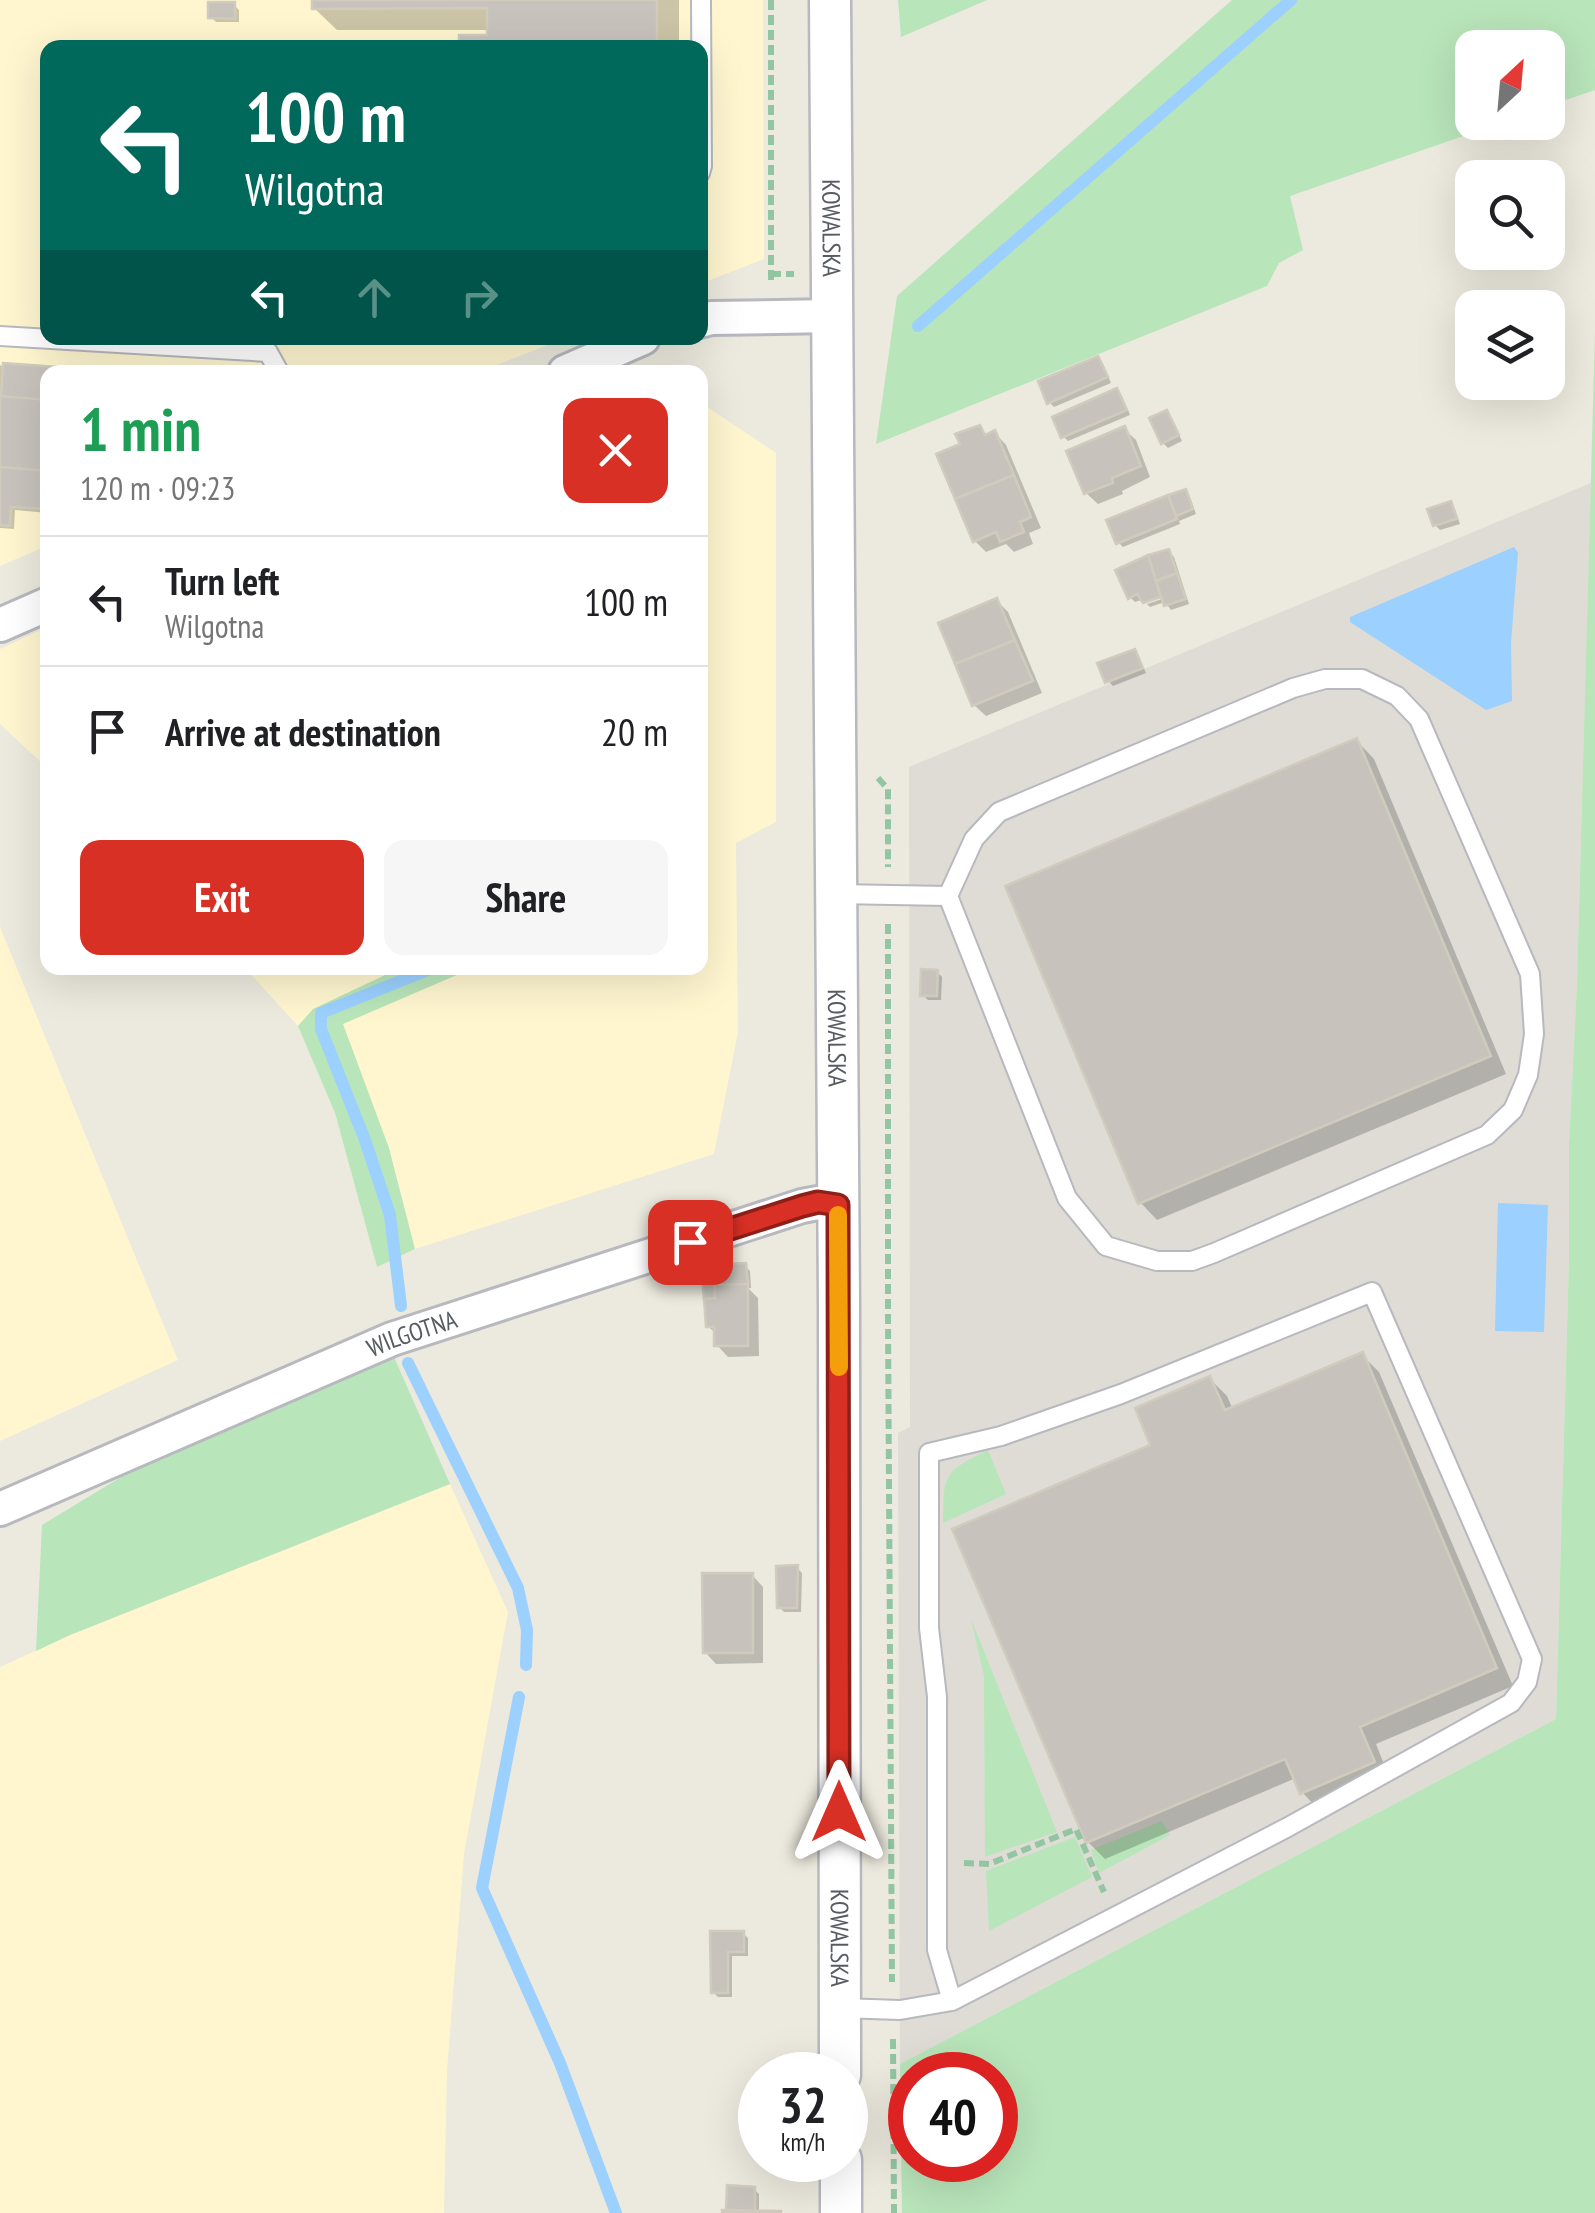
<!DOCTYPE html>
<html lang="en">
<head>
<meta charset="utf-8">
<style>
  :root { --surface:#fff; --page:#f6f6f6; --text:#202124; --muted:#757577; --line:#e0e0e0; --accent:#d93025 }
  body { margin:0; font-family:"PT Sans Narrow",sans-serif; background:var(--page); color:var(--text); height:100vh; display:flex; flex-direction:column; font-size:38px; white-space:nowrap }
  * { box-sizing:border-box; margin:0 }
  p { font-size:32px; color:var(--muted) }
  .icon { flex:none; width:55px; height:55px; fill:none; stroke:currentColor; stroke-width:2; stroke-linecap:round; stroke-linejoin:round }
  .map { position:relative; flex:1; overflow:hidden }
  .details { position:absolute; left:40px; top:365px; width:668px; height:610px; display:flex; flex-direction:column; background:var(--surface); border-radius:20px; box-shadow:0 10px 40px #0002 }
  .details>* { flex:none }
  .banner { position:absolute; left:40px; top:40px; width:668px; height:305px; border-radius:20px; box-shadow:0 10px 40px #0002; background:#00695c; color:#fff; overflow:hidden }
  .needle { width:65px; rotate:26deg }
  .buttons { position:absolute; left:1455px; top:30px; display:grid; gap:20px }
  .buttons a { display:grid; place-items:center; width:110px; height:110px; border-radius:20px; background:var(--surface); box-shadow:0 10px 40px #0002; font-size:50px }
  .speed { position:absolute; left:738px; top:2052px; display:flex; gap:20px; font-size:50px; font-weight:700; text-align:center }
  .speed>* { display:grid; place-content:center; width:130px; height:130px; border-radius:50%; background:var(--surface); box-shadow:0 10px 40px #0002; line-height:1 }
  .speed small { font-size:25px; font-weight:400 }
  .speed .limit { border:15px solid #d22; background:#fff; color:#111 }
  .pin { position:absolute; display:grid; place-items:center; width:85px; height:85px; color:#fff; margin:-42px; border-radius:20px; box-shadow:0 5px 15px #0006 }
  .me { position:absolute; width:110px; margin:-55px; rotate:0deg; stroke-linejoin:round; filter:drop-shadow(0 0 8px #0008) }
  .turn { display:flex; align-items:center; gap:35px; height:210px; padding:0 40px; font-size:45px }
  .turn .icon { width:130px; height:130px; stroke-width:2.5 }
  .turn b { display:block; font-size:70px; line-height:85px }
  .lanes { display:flex; align-items:center; height:95px; padding:0 40px; background:#0003; justify-content:center; gap:50px; direction:ltr }
  .lanes .off { opacity:.35 }
  .round { display:grid; place-items:center; flex:none; width:105px; height:105px; border-radius:20px; background:var(--page) }
  .overview { display:flex; align-items:center; justify-content:space-between; height:170px; padding:0 40px }
  h1 { font-size:60px; font-weight:800; line-height:75px; color:#1e9e55 }
  .button { display:flex; gap:20px; margin-top:auto; padding:20px 40px }
  .button a { flex:1; height:115px; border-radius:20px; background:var(--accent); color:#fff; font-size:40px; font-weight:800; line-height:115px; text-align:center }
  .button a+a { background:var(--page); color:var(--text) }
  ul { padding:0; list-style:none }
  li { display:flex; align-items:center; gap:30px; height:130px; padding:0 40px; border-top:2px solid var(--line) }
  li div { flex:1 }
  li b { display:block; font-size:38px }
  li em { font-style:normal }
  .map>svg:first-child { display:block }
  .commercial { fill:#fff6d0 }
  .industrial { fill:#dfdcd6 }
  .green { fill:#b9e5ba; fill-rule:evenodd }
  .water { fill:#9bd0ff }
  .shadow { fill:#0003 }
  .lines { fill:none; stroke-linecap:round; stroke-linejoin:round }
  .stream { stroke:#9bd0ff; stroke-width:12 }
  .building { fill:#c7c3bc; stroke:#d0cbbd; stroke-width:2.5 }
  .service-casing { stroke:#b7b9bf; stroke-width:22 }
  .minor-casing { stroke:#b7b9bf; stroke-width:38 }
  .tertiary-casing { stroke:#b7b9bf; stroke-width:45 }
  .path { stroke:#92c6a2; stroke-width:6; stroke-dasharray:10 5; stroke-linecap:butt }
  .service { stroke:#fff; stroke-width:18 }
  .minor { stroke:#fff; stroke-width:32 }
  .tertiary { stroke:#fff; stroke-width:40 }
  .route-casing { stroke:#8d1f18; stroke-width:25 }
  .route { stroke:#d93025; stroke-width:18 }
  .slow { stroke:#f59e0b; stroke-width:18 }
  .labels { text-anchor:middle; stroke-width:10; stroke-linejoin:round; paint-order:stroke }
  .street-label { font-size:25px; fill:#585b61; stroke:#fff }
</style>
</head>
<body>
<div class="map">
<svg width="1595" height="2213" viewBox="0 0 1595 2213">
  <rect width="100%" height="100%" fill="#ece9de"/>
  <g class="commercial">
    <polygon points="0,0 763,0 764,259 700,284 700,48 48,48 48,338 566,338 478,372 48,372 47,546 0,566"/>
    <polygon points="700,402 776,453 776,822 736,843 738,1032 714,1154 415,1249 377,1267 335,1113 298,1026 245,968 700,968"/>
    <polygon points="47,627 47,768 0,724 0,649"/>
    <polygon points="0,927 178,1360 0,1441"/>
    <polygon points="450,1484 508,1612 464,1854 447,2071 444,2213 0,2213 0,1667 70,1635"/>
  </g>
  <polygon class="industrial" points="1591,483 1577,983 1569,1144 1569,1258 1556,1719 900,2064 898,1433 910,1427 909,767"/>
  <g class="green">
    <polygon points="898,0 987,0 901,37"/>
    <polygon points="1232,0 1595,0 1595,90 1548,106 1548,48 1472,48 1472,122 1501,123 1290,196 1303,250 1279,263 1267,286 876,444 897,296"/>
    <path d="M 1595,332 L 1595,2213 L 902,2213 L 900,2064 L 1556,1719 L 1569,1258 L 1569,1144 L 1577,983 ZM 995,2075 L 995,2160 L 910,2160 L 910,2075 Z"/>
    <polygon points="400,968 473,968 343,1024 389,1148 415,1249 377,1267 335,1113 298,1026 313,1009"/>
    <polygon points="394,1357 450,1484 70,1635 36,1651 42,1525 159,1454"/>
    <path d="M 988,1450 L 1006,1494 L 943,1523 C 943,1473 944,1472 988,1450 Z"/>
    <polygon points="971,1619 1057,1832 985,1857 984,1676"/>
    <polygon points="1162,1821 1170,1835 1099,1873 1091,1850"/>
    <polygon points="1075,1837 1092,1877 989,1931 986,1871"/>
  </g>
  <g class="water">
    <polygon points="1514,547 1518,553 1511,643 1512,701 1486,710 1350,622 1350,617"/>
    <polygon points="1498,1203 1548,1205 1544,1332 1495,1331"/>
  </g>
  <g class="shadow">
    <polygon points="314,0 679,0 679,48 461,48 490,38 490,30 337,30 314,8"/>
    <polygon points="234,5 239,10 239,22 216,22 211,17"/>
    <polygon points="1098,359 1103,364 1111,383 1054,407 1049,402"/>
    <polygon points="0,365 6,369 6,365 96,372 48,372 48,513 15,510 14,529 0,528"/>
    <polygon points="1117,391 1122,396 1130,415 1068,441 1063,436"/>
    <polygon points="1166,413 1171,418 1182,441 1168,448 1163,443"/>
    <polygon points="980,428 988,436 995,433 1006,445 1041,528 1029,533 1033,544 1014,552 1006,544 986,552 975,541 963,446"/>
    <polygon points="1124,429 1136,440 1150,477 1122,491 1123,494 1098,504 1086,493"/>
    <polygon points="1185,492 1190,497 1196,514 1179,521 1180,524 1123,547 1118,542 1109,522"/>
    <polygon points="1450,504 1455,509 1460,524 1440,530 1435,525"/>
    <polygon points="1169,552 1174,557 1189,604 1171,610 1165,602 1150,607 1147,604 1174,595 1172,590 1135,602 1130,597"/>
    <polygon points="997,601 1008,612 1042,693 986,716 974,705"/>
    <polygon points="1134,652 1139,657 1146,673 1113,686 1108,681"/>
    <polygon points="1357,741 1374,759 1506,1074 1157,1220 1140,1202"/>
    <polygon points="937,972 942,977 941,1000 928,1000 923,995"/>
    <polygon points="745,1266 750,1271 751,1288 748,1288 758,1298 759,1356 728,1357 717,1345 717,1335 708,1326"/>
    <polygon points="1362,1355 1379,1372 1513,1686 1376,1744 1390,1779 1319,1810 1302,1792 1296,1778 1105,1859 1088,1842 1153,1446 1210,1379 1227,1396 1233,1410"/>
    <polygon points="797,1568 802,1573 801,1612 784,1612 779,1607"/>
    <polygon points="752,1575 763,1587 763,1663 716,1664 705,1652"/>
    <polygon points="713,1933 743,1933 748,1938 748,1956 732,1956 732,1997 718,1997 713,1992"/>
    <polygon points="754,2189 759,2194 759,2213 733,2213"/>
  </g>
  <g class="lines">
    <g class="stream">
      <polyline points="918,326 1291,0"/>
      <polyline points="401,1306 390,1215 365,1140 321,1029 321,1013 433,968"/>
      <polyline points="408,1363 518,1588 527,1630 526,1665"/>
      <polyline points="519,1697 482,1888 560,2063 616,2213"/>
    </g>
  </g>
  <g class="building">
    <polygon points="312,0 657,0 657,48 459,48 459,35 487,35 487,8 312,9"/>
    <polygon points="208,2 235,2 235,19 208,18"/>
    <polygon points="1098,356 1108,377 1047,404 1038,381"/>
    <polygon points="3,363 56,367 56,372 48,372 48,400 1,397"/>
    <polygon points="56,367 128,372 56,372"/>
    <polygon points="1117,388 1127,410 1061,438 1052,417"/>
    <polygon points="0,396 48,400 48,471 0,467"/>
    <polygon points="1167,410 1179,435 1161,444 1149,418"/>
    <polygon points="980,425 985,435 995,430 1014,475 955,499 936,454 960,444 955,434"/>
    <polygon points="1125,426 1141,466 1112,478 1113,483 1084,494 1066,451"/>
    <polygon points="0,467 48,471 48,509 11,507 10,526 0,525"/>
    <polygon points="1014,475 1031,517 1020,522 1024,532 1000,542 996,532 973,542 955,499"/>
    <polygon points="1186,489 1193,509 1176,516 1168,495"/>
    <polygon points="1168,495 1177,519 1116,544 1106,520"/>
    <polygon points="1451,501 1457,519 1433,526 1427,509"/>
    <polygon points="1169,549 1177,573 1156,581 1148,555"/>
    <polygon points="1148,555 1161,597 1143,603 1137,594 1128,599 1115,570"/>
    <polygon points="1177,573 1186,599 1164,606 1156,581"/>
    <polygon points="997,598 1015,640 955,664 938,623"/>
    <polygon points="1015,640 1033,681 972,706 955,664"/>
    <polygon points="1135,649 1143,668 1105,683 1097,663"/>
    <polygon points="1357,738 1491,1056 1138,1204 1005,886"/>
    <polygon points="921,969 938,970 937,996 920,996"/>
    <polygon points="746,1263 748,1284 715,1285 715,1298 704,1299 701,1265"/>
    <polygon points="748,1284 748,1346 714,1346 714,1327 706,1327 704,1299 715,1298 715,1285"/>
    <polygon points="1363,1352 1497,1668 1360,1727 1375,1762 1300,1794 1285,1759 1086,1843 952,1529 1150,1445 1135,1408 1210,1376 1225,1410"/>
    <polygon points="798,1565 797,1608 777,1608 776,1566"/>
    <polygon points="702,1573 753,1573 753,1653 703,1653"/>
    <polygon points="710,1931 744,1931 744,1952 728,1952 728,1993 711,1993"/>
    <polygon points="727,2185 755,2187 755,2211 726,2210"/>
    <polygon points="722,2210 781,2211 781,2213 722,2213"/>
  </g>
  <g class="lines">
    <g class="service-casing">
      <g id="service">
        <polyline points="700,173 702,166 701,0"/>
        <polyline points="0,336 268,352 279,372"/>
        <polygon points="1325,679 1362,679 1397,696 1419,719 1530,974 1534,1034 1528,1075 1513,1110 1487,1135 1214,1253 1192,1261 1157,1261 1106,1246 1067,1198 948,896 974,839 999,812 1293,688"/>
        <polyline points="836,894 948,896"/>
        <polyline points="840,2008 900,2010 952,2001 1288,1827 1511,1703 1527,1682 1532,1659 1372,1292 1121,1394 1001,1436 929,1453 929,1628 937,1697 937,1950 952,2001"/>
      </g>
    </g>
    <g class="minor-casing">
      <g id="minor">
        <polyline points="700,321 711,318 833,316"/>
        <polyline points="565,372 643,338"/>
        <polyline points="0,625 48,604"/>
        <path id="s1" d="M 0,1509 L 392,1339 L 802,1206 L 818,1203 L 837,1205"/>
      </g>
    </g>
    <g class="tertiary-casing">
      <g id="tertiary">
        <path id="s2" d="M 830,0 L 839,1305 L 840,2075"/>
        <polyline points="841,2160 841,2213"/>
      </g>
    </g>
    <g class="path">
      <polyline points="771,0 771,284"/>
      <polyline points="771,274 794,274"/>
      <polyline points="878,778 888,789 888,867"/>
      <polyline points="888,924 888,1320 892,1982"/>
      <polyline points="964,1863 989,1864 1076,1829 1104,1892"/>
      <polyline points="893,2039 894,2213"/>
    </g>
    <use href="#service" class="service"/>
    <use href="#minor" class="minor"/>
    <use href="#tertiary" class="tertiary"/>
  </g>
  <g class="lines">
    <g class="route-casing">
      <polyline id="route" points="690,1242 802,1206 818,1202 838,1205 839,1812"/>
    </g>
    <use href="#route" class="route"/>
    <polyline class="slow" points="838,1215 839,1367"/>
  </g>
  <g class="labels">
    <g class="street-label">
      <text dy="9" stroke="none"><textPath href="#s2" startOffset="228">KOWALSKA</textPath></text>
      <text dy="9" stroke="none"><textPath href="#s2" startOffset="1038">KOWALSKA</textPath></text>
      <text dy="9" stroke="none"><textPath href="#s1" startOffset="448">WILGOTNA</textPath></text>
      <text dy="9" stroke="none"><textPath href="#s2" startOffset="1938">KOWALSKA</textPath></text>
    </g>
  </g>
</svg>
<div class="buttons">
<a><svg class="needle" viewBox="-14 -14 28 28"><path d="M0-13l5 13h-10z" fill="#e53935"/><path d="M0 13l5-13h-10z" fill="#757577"/></svg></a>
<a><svg class="icon" aria-label="search" viewBox="0 0 24 24"><circle cx="10" cy="10" r="6"/><path d="M15 15l6 6"/></svg></a>
<a><svg class="icon" aria-label="layers" viewBox="0 0 24 24"><path d="M12 4l9 5-9 5-9-5zM3 14l9 5 9-5"/></svg></a>
</div>
<div class="speed"><div>32<small>km/h</small></div><div class="limit">40</div></div>
<div class="pin" style="left:690px;top:1242px;background:#d93025"><svg class="icon" aria-label="arrive" viewBox="0 0 24 24"><path d="M6 21V4h12l-3 4 3 4H6"/></svg></div>
<svg class="me" style="left:839px;top:1812px" viewBox="-20 -20 40 40"><path d="M0-17L14 15 0 8-14 15z" fill="#d93025" stroke="#fff" stroke-width="4"/></svg>
<div class="banner">
<div class="turn"><svg class="icon" aria-label="left" viewBox="0 0 24 24"><path d="M17 20v-9H6M10 6l-5 5 5 5"/></svg><div><b>100 m</b>Wilgotna</div></div>
<div class="lanes"><svg class="icon" aria-label="left" viewBox="0 0 24 24"><path d="M17 20v-9H6M10 6l-5 5 5 5"/></svg><svg class="icon off" aria-label="ahead" viewBox="0 0 24 24"><path d="M12 20V5M6 11l6-6 6 6"/></svg><svg class="icon off" aria-label="right" viewBox="0 0 24 24"><path d="M7 20v-9h11M14 6l5 5-5 5"/></svg></div>
</div>
<section class="details">
<div class="overview"><div><h1>1 min</h1><p>120 m · 09:23</p></div><a class="round" style="background:#d93025;color:#fff"><svg class="icon" aria-label="close" viewBox="0 0 24 24"><path d="M6 6l12 12M18 6L6 18"/></svg></a></div>
<ul>
<li><svg class="icon" aria-label="left" viewBox="0 0 24 24"><path d="M17 20v-9H6M10 6l-5 5 5 5"/></svg><div><b>Turn left</b><p>Wilgotna</p></div><em>100 m</em></li>
<li><svg class="icon" aria-label="arrive" viewBox="0 0 24 24"><path d="M6 21V4h12l-3 4 3 4H6"/></svg><div><b>Arrive at destination</b></div><em>20 m</em></li>
</ul>
<div class="button"><a>Exit</a><a>Share</a></div>
</section>
</div>
</body>
</html>
